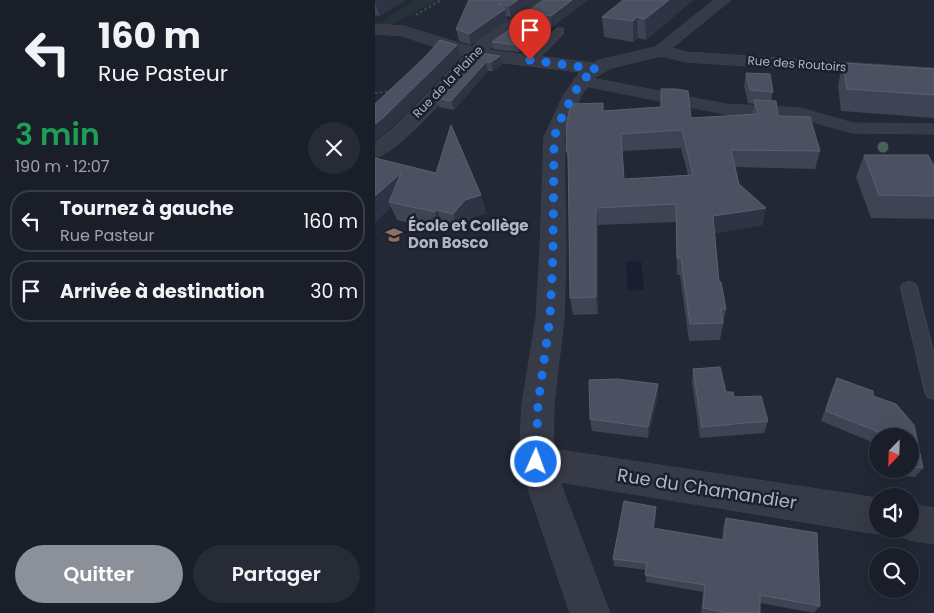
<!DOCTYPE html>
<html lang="fr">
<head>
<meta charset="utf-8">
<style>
  :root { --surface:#1a1e29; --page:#272b35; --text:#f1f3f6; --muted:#9fa2a8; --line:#383c46; --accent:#8c9099 }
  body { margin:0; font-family:Poppins,sans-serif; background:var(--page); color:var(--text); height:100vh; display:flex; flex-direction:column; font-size:19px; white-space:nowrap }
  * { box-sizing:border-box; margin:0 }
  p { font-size:16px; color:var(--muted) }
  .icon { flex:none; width:28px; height:28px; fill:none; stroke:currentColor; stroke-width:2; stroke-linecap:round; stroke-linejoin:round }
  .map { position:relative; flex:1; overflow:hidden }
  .details { display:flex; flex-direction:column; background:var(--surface); width:375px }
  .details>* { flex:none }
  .top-card { background:#1a1e29; color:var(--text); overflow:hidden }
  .needle { width:32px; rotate:203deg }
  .controls { position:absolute; left:494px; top:428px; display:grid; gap:10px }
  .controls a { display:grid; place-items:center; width:50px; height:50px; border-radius:50%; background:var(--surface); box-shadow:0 5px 20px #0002,0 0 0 1px var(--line); font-size:25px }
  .pin { position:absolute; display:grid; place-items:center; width:42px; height:42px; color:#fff; margin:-51px -21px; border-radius:50% 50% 50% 0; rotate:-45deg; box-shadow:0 0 5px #0007 }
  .pin .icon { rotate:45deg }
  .me { position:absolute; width:55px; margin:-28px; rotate:2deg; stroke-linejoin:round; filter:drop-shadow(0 0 4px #0008) }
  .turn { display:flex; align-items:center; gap:18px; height:105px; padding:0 15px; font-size:22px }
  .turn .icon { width:65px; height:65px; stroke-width:2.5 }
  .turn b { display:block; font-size:35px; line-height:42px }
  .round { display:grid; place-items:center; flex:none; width:52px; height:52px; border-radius:26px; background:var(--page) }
  .head { display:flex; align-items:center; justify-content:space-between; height:85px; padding:0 15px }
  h1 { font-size:30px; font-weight:600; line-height:38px; color:#1e9e55 }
  .cta { display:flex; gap:10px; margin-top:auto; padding:10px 15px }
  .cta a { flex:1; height:58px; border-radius:30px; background:var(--accent); color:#fff; font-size:20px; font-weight:600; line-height:58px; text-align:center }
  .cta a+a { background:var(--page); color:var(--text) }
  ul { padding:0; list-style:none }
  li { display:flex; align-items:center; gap:15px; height:62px; margin:0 10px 8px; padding:0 5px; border:2px solid var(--line); border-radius:20px }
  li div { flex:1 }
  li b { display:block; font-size:19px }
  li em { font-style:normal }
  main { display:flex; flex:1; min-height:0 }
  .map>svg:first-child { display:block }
  .green { fill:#253338 }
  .water { fill:#181f33 }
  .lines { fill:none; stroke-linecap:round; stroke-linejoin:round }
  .service-casing { stroke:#404450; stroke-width:2 }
  .pedestrian-casing { stroke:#404450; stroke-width:1 }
  .minor-casing { stroke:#404450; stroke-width:1 }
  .path { stroke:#3e4c50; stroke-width:2; stroke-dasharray:2.5 2.5; stroke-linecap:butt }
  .service { fill:#373b47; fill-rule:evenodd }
  .pedestrian { fill:#373b47; fill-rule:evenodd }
  .minor { fill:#373b47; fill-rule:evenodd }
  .tree { fill:#4b625c }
  .wall { fill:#3f4455; fill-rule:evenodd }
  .shaded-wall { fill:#2e3444 }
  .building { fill:#4b5161; stroke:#5b6070; fill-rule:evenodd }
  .route { stroke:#1a73e8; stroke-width:9; stroke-dasharray:0 16.2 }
  .labels { text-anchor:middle; stroke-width:5; stroke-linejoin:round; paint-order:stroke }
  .far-street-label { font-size:12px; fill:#b1b5c3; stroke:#1c202c }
  .poi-label { font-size:15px; font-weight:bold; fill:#b1b5c3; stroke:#1c202c; text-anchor:start }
  .near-street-label { font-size:18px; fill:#b1b5c3; stroke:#1c202c }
</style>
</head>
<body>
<main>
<section class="details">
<div class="top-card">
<div class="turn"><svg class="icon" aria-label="left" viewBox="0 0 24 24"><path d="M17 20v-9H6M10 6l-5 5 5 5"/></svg><div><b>160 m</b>Rue Pasteur</div></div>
</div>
<div class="head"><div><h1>3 min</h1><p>190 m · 12:07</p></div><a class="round"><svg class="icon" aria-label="close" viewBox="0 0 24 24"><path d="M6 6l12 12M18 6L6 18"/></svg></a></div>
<ul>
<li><svg class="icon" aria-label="left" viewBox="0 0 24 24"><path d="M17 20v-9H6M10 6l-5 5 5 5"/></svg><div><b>Tournez à gauche</b><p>Rue Pasteur</p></div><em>160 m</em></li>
<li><svg class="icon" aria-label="arrive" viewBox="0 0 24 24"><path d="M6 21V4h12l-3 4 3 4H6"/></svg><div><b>Arrivée à destination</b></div><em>30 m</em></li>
</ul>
<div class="cta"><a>Quitter</a><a>Partager</a></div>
</section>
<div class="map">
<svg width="559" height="613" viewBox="0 0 559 613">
  <rect width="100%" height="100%" fill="#232837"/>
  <polygon class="green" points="41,0 62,0 16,25 5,23"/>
  <polygon class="water" points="266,261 269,289 253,291 251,262"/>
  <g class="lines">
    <g class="service-casing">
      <g id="service">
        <polygon points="185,28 188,29 188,33 159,62 151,62 150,60 151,58 182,29"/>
        <polygon points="534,282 540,284 542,288 559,355 559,399 553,397 550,391 526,288 528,284"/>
      </g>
    </g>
    <g class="pedestrian-casing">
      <polygon id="pedestrian" points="206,76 350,104 425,108 478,123 559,124 559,134 477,133 424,118 350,114 200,84 198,81 200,78"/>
    </g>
    <g class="minor-casing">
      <g id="minor">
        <path d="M 165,0 L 183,0 L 113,50 L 219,63 L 224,60 L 280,47 L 339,0 L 356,0 L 297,48 L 311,52 L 559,68 L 559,78 L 311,62 L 286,56 L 236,68 L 219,78 L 206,96 L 189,137 L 191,251 L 189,318 L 179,404 L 178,449 L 502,498 L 502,529 L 515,529 L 502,534 L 185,482 L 235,613 L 195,613 L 144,462 L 147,404 L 161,318 L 165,251 L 169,137 L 188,96 L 205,72 L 105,60 C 84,82 25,152 0,158 L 0,142 L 15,131 L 89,56 L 27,36 L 0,34 L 0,24 L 29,26 L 97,47 L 104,40 Z"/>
        <polygon points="535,504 559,508 559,544 535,540 522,535 520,529 535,529"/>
      </g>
    </g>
    <g class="path">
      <polyline points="41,15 66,0"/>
      <polyline points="0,93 17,91"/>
    </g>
    <use href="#service" class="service"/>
    <use href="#pedestrian" class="pedestrian"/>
    <use href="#minor" class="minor"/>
  </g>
  <circle class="tree" cx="508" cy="147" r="5.5"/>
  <g class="wall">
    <polygon points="0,0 5,16 0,15"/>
    <polygon points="94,0 162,0 136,17 131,16 132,20 96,45 84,41 81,29"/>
    <polygon points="169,0 213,0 177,27 156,22 154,11"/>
    <polygon points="318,0 271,40 263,38 258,42 229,37 227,17"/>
    <polygon points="156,36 157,42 144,52 118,49 117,42"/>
    <polygon points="104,53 127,65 118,71 113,71 79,110 64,107 61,98"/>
    <polygon points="468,63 559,69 559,118 466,111 463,85"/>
    <path d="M 371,73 L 398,92 L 396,101 L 403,116 L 445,151 L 440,169 L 360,167 L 364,184 L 391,208 L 387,225 L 340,233 L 344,282 L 351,309 L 345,340 L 314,341 L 305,275 L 302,275 L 301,222 L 223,225 L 223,314 L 198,315 L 195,298 L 194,168 L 191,151 L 229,111 L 286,108 L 286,89 L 316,118 L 377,115 L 379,104 L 373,103 L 369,86 ZM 306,148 L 313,175 L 249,179 L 247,151 Z"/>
    <polygon points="489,155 559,166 559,219 496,218 481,177"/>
    <polygon points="0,158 106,195 111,213 96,218 84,232 69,228 67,231 22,220 16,207 0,222"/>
    <polygon points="318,369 351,392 359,397 393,421 389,433 325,438 317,382"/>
    <polygon points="462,378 498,391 498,396 521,404 539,425 548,468 540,477 505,474 504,469 535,469 535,436 502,436 502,462 499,443 446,421 457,389"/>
    <polygon points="283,396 273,438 217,431 215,419"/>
    <polygon points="281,516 279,528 347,540 348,527 351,518 445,606 439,613 385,603 385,613 326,613 328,592 271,582 271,570 239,566 238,559"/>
  </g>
  <g class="shaded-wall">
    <polygon points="0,0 32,0 5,16 0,3"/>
    <polygon points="143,0 162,0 136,17 134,6"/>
    <polygon points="197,0 213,0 177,27 176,16"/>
    <polygon points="294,0 318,0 271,40 270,19"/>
    <polygon points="130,9 132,20 96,45 94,34"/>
    <polygon points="262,17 263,38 258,42 258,21"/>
    <polygon points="156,36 157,42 144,52 143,45"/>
    <polygon points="82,45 86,57 14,130 0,140 0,124"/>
    <polygon points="125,56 127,65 118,71 116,62"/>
    <polygon points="111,62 113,71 79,110 76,101"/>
    <polygon points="26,173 14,202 16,207 0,222 0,196"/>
    <polygon points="106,195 111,213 96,218 84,232 78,214 90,200"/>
    <polygon points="221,208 223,225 223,314 221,297"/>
    <polygon points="391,208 387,225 337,234 338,216"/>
    <polygon points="62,210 69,228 67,231 60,212"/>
    <polygon points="283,384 283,396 273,438 273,427"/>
    <polygon points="281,507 281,516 278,536 278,528"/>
  </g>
  <g class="building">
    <polygon points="94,0 143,0 134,6 124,4 130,9 94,34 81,29"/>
    <polygon points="169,0 197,0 176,16 154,11"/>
    <polygon points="248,0 294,0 270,19 262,17 258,21 227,17"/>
    <polygon points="143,24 156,36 143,45 117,42"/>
    <polygon points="65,40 82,45 9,117 0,124 0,104 50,57"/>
    <polygon points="104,53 125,56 116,62 111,62 76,101 61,98"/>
    <polygon points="468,63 559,69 559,95 472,89"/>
    <polygon points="371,73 395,74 398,92 375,90"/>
    <path d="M 286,89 L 302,89 L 313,91 L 316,118 L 383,114 L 379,100 L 401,101 L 403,116 L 435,117 L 445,151 L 356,150 L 364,184 L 391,208 L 338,216 L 344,282 L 346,282 L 351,309 L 346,309 L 348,323 L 315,324 L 306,258 L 302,258 L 301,204 L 221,208 L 221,297 L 195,298 L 193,151 L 191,151 L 192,121 L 196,104 L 228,103 L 228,111 L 286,107 ZM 307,130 L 318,175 L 249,179 L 246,134 Z"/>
    <polygon points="76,125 106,195 90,200 78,214 62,210 60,212 14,202 26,173 0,196 0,158 61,173"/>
    <polygon points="489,155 553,155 559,166 559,196 504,195"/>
    <polygon points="345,367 351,392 358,392 359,397 386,396 393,421 327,427 318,369"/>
    <polygon points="462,378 498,391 498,396 521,404 539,425 548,468 535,467 535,436 507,436 506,433 451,411"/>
    <polygon points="242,379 283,384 273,427 215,419 214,380"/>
    <polygon points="249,501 281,507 278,528 349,540 351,518 442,533 445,606 385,595 385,613 353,613 328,608 330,585 270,575 272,563 238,559"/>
  </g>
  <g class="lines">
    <polyline class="route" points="155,60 222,69 206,81 188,114 179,137 178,252 175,318 163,404 161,462"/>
  </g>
  <defs>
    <g id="school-bare" transform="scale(1.35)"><path d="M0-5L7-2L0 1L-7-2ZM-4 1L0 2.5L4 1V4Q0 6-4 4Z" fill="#8d6e63" stroke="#1c202c" stroke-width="2.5" paint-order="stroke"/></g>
  </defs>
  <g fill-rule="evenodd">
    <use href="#school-bare" x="19" y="235"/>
  </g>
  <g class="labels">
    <g class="far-street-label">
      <text transform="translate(422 64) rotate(4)" y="4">Rue des Routoirs</text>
      <text transform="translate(73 82) rotate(-46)" y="4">Rue de la Plaine</text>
    </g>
    <g class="poi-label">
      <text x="33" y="231">École et Collège<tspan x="33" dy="17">Don Bosco</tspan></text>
    </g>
    <g class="near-street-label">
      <text transform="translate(332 489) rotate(9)" y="6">Rue du Chamandier</text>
    </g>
  </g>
</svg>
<div class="controls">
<a><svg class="needle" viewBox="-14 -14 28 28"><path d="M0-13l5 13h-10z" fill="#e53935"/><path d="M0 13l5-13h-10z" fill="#9fa2a8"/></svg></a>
<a><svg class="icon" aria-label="sound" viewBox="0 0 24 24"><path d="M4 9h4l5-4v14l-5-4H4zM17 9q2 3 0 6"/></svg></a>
<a><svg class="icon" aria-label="search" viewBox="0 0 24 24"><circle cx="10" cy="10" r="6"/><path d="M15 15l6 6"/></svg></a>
</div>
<div class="pin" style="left:155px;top:60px;background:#d93025"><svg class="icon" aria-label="arrive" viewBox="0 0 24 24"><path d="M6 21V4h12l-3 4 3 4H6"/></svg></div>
<svg class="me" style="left:161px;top:462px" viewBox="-20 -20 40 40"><circle r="17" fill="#1a73e8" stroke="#fff" stroke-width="3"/><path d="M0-11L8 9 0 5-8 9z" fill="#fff"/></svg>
</div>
</main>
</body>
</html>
